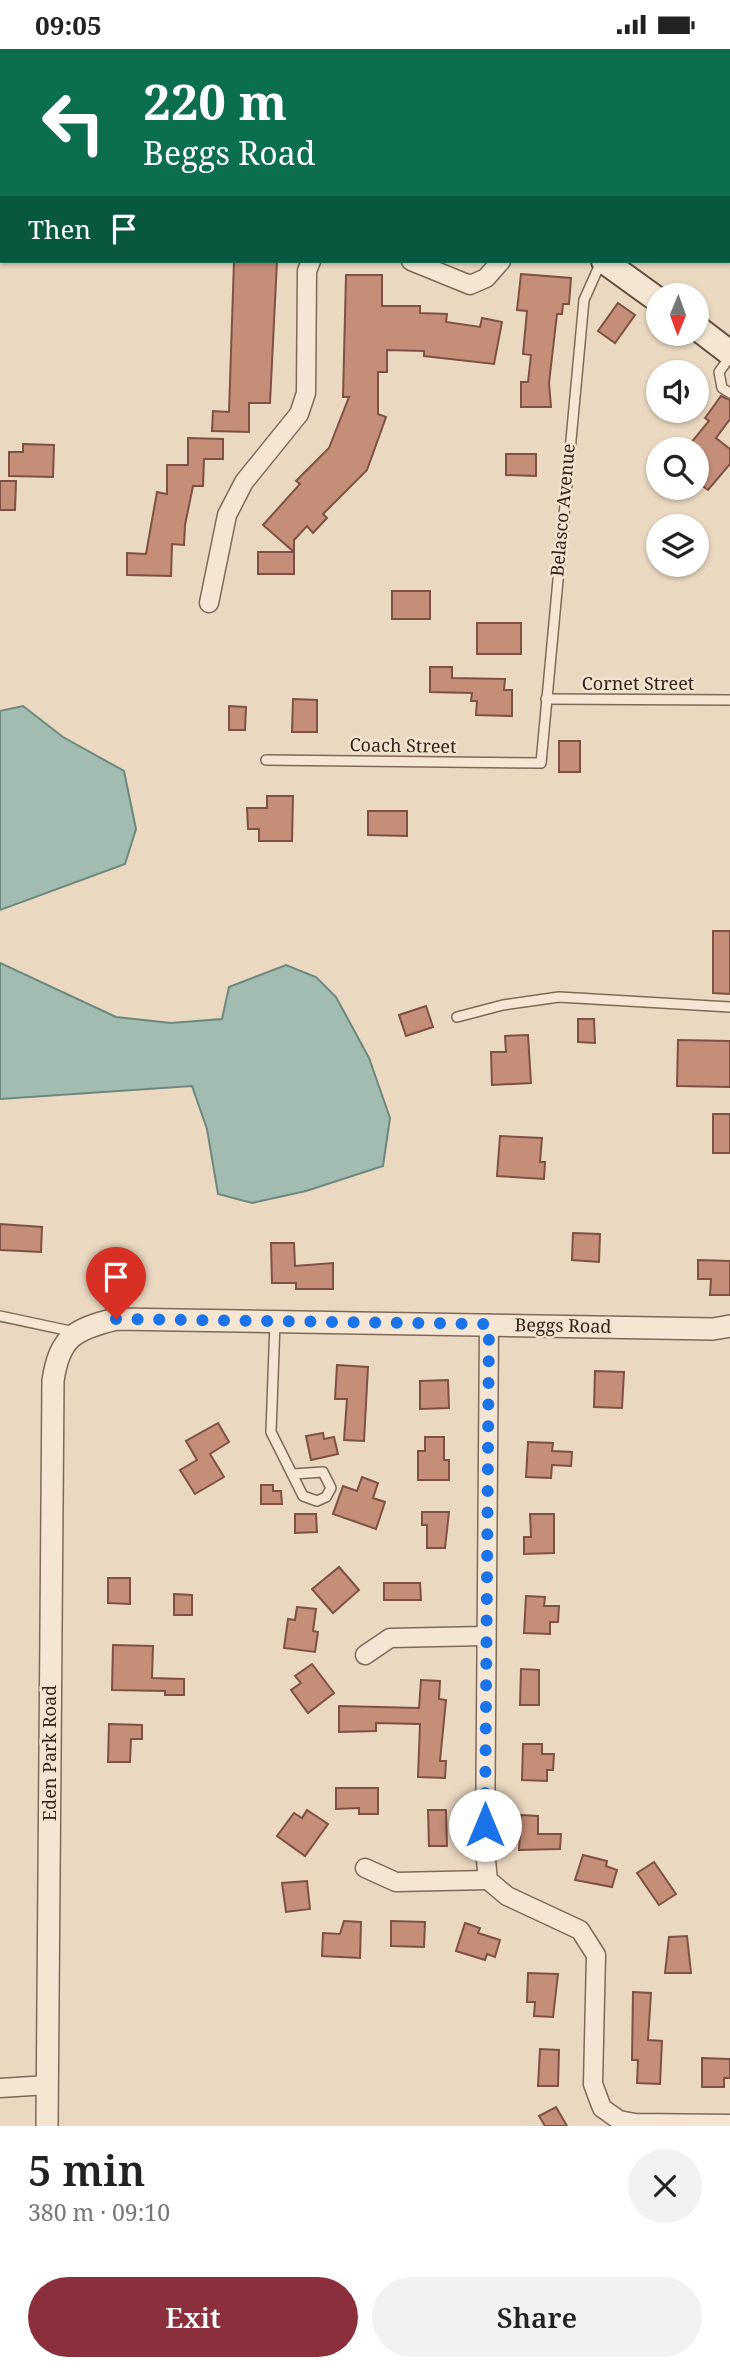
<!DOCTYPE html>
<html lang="en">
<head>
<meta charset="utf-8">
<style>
  :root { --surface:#fff; --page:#f2f2f2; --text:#222; --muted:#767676; --accent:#8c2f3c }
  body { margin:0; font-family:"Noto Serif",serif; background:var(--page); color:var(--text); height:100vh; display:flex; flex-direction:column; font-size:26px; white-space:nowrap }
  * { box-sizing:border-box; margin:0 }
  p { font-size:23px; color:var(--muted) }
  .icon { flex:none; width:38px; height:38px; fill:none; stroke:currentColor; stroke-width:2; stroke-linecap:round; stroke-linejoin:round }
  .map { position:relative; height:2077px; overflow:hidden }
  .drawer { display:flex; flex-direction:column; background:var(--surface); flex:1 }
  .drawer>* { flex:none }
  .hud { position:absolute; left:0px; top:0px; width:732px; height:214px; box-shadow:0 2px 5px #0004; background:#0b6e4f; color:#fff; overflow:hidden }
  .needle { width:46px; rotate:181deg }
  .buttons { position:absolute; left:646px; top:234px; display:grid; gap:14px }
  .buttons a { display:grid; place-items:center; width:63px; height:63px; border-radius:50%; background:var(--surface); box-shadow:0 2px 5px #0004; font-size:35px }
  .pin { position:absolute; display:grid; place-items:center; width:60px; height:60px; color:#fff; margin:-72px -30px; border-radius:50% 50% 50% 0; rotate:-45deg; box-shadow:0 0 7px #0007 }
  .pin .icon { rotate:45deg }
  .me { position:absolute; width:77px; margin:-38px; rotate:0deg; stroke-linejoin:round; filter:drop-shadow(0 0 5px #0008) }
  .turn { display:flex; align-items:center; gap:24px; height:147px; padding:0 28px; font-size:32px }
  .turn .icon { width:91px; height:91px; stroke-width:2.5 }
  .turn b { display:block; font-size:49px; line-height:60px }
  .then { display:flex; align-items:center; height:66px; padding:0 28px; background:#0003; gap:14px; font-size:26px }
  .round { display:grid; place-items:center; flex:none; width:74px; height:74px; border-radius:37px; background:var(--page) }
  .head { display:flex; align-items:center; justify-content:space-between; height:119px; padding:0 28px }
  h1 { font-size:42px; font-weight:600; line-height:52px }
  .action { display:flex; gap:14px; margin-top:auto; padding:14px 28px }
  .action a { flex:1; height:80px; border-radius:42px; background:var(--accent); color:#fff; font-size:28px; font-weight:600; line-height:80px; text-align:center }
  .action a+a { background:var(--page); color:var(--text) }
  .status { display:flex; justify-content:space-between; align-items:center; height:49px; padding:0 35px; background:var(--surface); direction:ltr }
  .status svg { height:19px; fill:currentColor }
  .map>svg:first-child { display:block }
  .water { fill:#a3bcb1; stroke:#6b897e; stroke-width:2 }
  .building { fill:#c58e79; stroke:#7f5142; stroke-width:2 }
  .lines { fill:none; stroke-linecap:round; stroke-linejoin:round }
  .service-casing { stroke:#81695a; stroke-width:12 }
  .minor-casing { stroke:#81695a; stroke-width:21 }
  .tertiary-casing { stroke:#81695a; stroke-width:24 }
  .secondary-casing { stroke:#634b3d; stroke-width:28 }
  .service { stroke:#f5e6d3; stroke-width:9 }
  .minor { stroke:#f5e6d3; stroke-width:18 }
  .tertiary { stroke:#f5e6d3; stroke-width:21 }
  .secondary { stroke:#f5e6d3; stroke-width:24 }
  .rail { stroke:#32241d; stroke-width:4.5; stroke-dasharray:12 12; stroke-linecap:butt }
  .route { stroke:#1a73e8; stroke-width:12; stroke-dasharray:0 21.6 }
  .labels { text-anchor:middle; stroke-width:5; stroke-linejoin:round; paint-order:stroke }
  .street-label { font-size:18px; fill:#32241d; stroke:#f2e3cf }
</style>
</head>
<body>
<div class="status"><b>09:05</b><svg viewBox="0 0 49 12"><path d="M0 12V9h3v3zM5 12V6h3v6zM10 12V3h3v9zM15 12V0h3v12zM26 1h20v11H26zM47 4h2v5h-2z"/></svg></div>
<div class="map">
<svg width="730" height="2077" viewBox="0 0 730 2077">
  <rect width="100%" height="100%" fill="#ead8c0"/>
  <g class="water">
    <polygon points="23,657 63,688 124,722 136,780 125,815 0,861 0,662"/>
    <polygon points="0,914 116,968 171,974 222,970 229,938 286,916 316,928 336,948 369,1009 390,1069 383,1117 306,1142 252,1154 218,1145 207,1080 192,1037 0,1050"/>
  </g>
  <g class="building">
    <polygon points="234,212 277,212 270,354 249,354 249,383 212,382 213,362 229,363"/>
    <polygon points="521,225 571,229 569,255 563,255 562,265 557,265 549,334 551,358 521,358 521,333 528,333 531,306 523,305 527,262 517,261"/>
    <polygon points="346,226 382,226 382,257 420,257 420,264 447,265 446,273 480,278 482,269 502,273 494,315 424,307 424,302 387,301 387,323 378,323 378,365 386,368 367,421 323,465 327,469 313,484 307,477 294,491 294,503 263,476 300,435 296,432 329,399 349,348 343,348"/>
    <polygon points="618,254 635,266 615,294 598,282"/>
    <polygon points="721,347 730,351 730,370 716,389 730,400 730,415 708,441 696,432 696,401 685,401 709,372 705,369"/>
    <polygon points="188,389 223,390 223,410 204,410 203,437 193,437 185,476 184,496 172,495 171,527 127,526 127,504 146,505 157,443 167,445 167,416 188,416"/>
    <polygon points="23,395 54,396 53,428 9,427 9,403 23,403"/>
    <polygon points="506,405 536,405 536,427 506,426"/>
    <polygon points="0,432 16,432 15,461 0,461"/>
    <rect x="258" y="503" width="36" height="22"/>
    <rect x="392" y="542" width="38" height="28"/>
    <rect x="477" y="574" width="44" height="31"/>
    <polygon points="430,618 452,618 452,629 505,630 504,641 512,641 512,667 476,666 477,652 471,652 472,644 430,643"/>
    <polygon points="293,650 317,651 317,683 292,683"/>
    <polygon points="229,657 246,658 245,681 229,681"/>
    <rect x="559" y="692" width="21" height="31"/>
    <polygon points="267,747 293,747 292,792 259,792 259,780 248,780 247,759 267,759"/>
    <polygon points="368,762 407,762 407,787 368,786"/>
    <polygon points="713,882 730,882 730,945 713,944"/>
    <polygon points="426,957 433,978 406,987 399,966"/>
    <polygon points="578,970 594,970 595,994 578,993"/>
    <polygon points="528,986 531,1034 492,1036 491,1003 506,1003 505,987"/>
    <polygon points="678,991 730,992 730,1038 677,1037"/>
    <rect x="713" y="1065" width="17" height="39"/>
    <polygon points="500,1087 542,1089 540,1113 545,1113 544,1130 497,1127"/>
    <polygon points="0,1175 42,1178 41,1203 0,1201"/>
    <polygon points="573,1184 600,1185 599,1213 572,1211"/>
    <polygon points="271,1194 294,1194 295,1217 333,1214 333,1240 296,1240 296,1234 272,1234"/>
    <polygon points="698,1211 730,1212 730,1246 710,1246 711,1230 698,1230"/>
    <polygon points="337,1316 368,1318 364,1392 344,1391 347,1350 335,1350"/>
    <polygon points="595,1322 624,1323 622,1359 594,1358"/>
    <polygon points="448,1331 449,1359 420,1360 420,1332"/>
    <polygon points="218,1374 229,1393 210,1405 224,1428 195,1445 180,1421 197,1411 186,1392"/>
    <polygon points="323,1384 324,1390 334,1388 338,1405 311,1411 306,1387"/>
    <polygon points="425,1388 444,1388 444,1411 449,1411 449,1431 418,1431 418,1402 425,1402"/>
    <polygon points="528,1393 553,1394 552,1402 572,1403 571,1417 552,1416 551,1429 526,1428"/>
    <polygon points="362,1428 378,1434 373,1449 385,1453 376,1480 333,1465 343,1437 357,1442"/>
    <polygon points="261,1436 273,1436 273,1442 281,1442 282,1455 261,1455"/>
    <polygon points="422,1463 449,1463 445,1499 427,1499 427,1476 422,1476"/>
    <polygon points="295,1465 316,1465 317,1483 295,1484"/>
    <polygon points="530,1465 554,1465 554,1504 524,1505 524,1488 531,1488"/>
    <polygon points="339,1518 359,1541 333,1564 312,1540"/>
    <polygon points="108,1529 130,1529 130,1555 108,1554"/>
    <polygon points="384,1534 420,1534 421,1551 384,1551"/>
    <polygon points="174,1545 192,1546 192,1566 174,1566"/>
    <polygon points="526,1547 545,1548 544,1557 559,1557 558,1573 550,1573 550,1585 524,1584"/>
    <polygon points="297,1558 316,1560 313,1582 318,1583 315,1603 284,1599 288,1570 295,1571"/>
    <polygon points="113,1596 153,1597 152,1629 184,1630 184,1646 165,1646 165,1642 112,1641"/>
    <polygon points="312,1615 334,1644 308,1664 291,1641 301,1634 295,1627"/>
    <polygon points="521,1620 539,1621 539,1656 520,1656"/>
    <polygon points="421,1631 440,1632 439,1650 446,1651 440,1712 446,1712 445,1729 418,1728 420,1675 376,1674 376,1682 339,1683 339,1657 419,1659"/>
    <polygon points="109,1675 142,1676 142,1690 131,1690 130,1713 108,1713"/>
    <polygon points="523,1695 542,1695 542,1705 554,1705 553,1721 547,1721 547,1732 522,1731"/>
    <polygon points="336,1739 378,1739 378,1765 359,1765 359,1759 336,1760"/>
    <polygon points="307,1761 328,1775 305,1807 277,1787 294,1764 302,1769"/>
    <polygon points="428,1761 446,1761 447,1797 429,1797"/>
    <polygon points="521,1766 538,1767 538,1785 561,1785 560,1800 519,1801"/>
    <polygon points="583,1806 607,1812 606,1817 617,1821 612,1838 575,1831"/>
    <polygon points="654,1813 676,1845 659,1856 637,1824"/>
    <polygon points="307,1832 310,1860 286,1863 282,1834"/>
    <polygon points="344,1872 361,1873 360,1909 322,1907 323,1884 340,1885"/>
    <polygon points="391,1872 425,1873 424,1898 391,1897"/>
    <polygon points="465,1874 480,1879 478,1884 500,1891 495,1908 487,1905 485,1911 456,1902"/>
    <polygon points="687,1887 691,1924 665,1924 669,1888"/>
    <polygon points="528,1924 558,1925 553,1968 534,1967 535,1953 527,1953"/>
    <polygon points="633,1943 651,1944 648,1991 662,1992 660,2035 637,2034 638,2011 632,2011"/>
    <polygon points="540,2000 559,2001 558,2037 538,2037"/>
    <polygon points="702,2009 730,2010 730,2029 724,2029 724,2038 702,2038"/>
    <polygon points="556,2058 567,2077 545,2077 539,2067"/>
  </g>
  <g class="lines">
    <g class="service-casing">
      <g id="service">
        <polyline points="730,308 719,323 722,339 730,344"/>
        <polyline points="546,650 730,651"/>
        <polyline points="266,711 541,714 584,251 601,213"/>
        <polyline points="457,968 503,956 559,948 730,958"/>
        <polyline points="0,1267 75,1283"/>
        <polyline points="275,1273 271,1383 303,1447 317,1452 326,1448 331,1439 323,1423 293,1425"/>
      </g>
    </g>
    <g class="minor-casing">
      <g id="minor">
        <polyline points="64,0 70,2"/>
        <polyline points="578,2 578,0"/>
        <polyline points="411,212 470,236 486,229 501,212"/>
        <polyline points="209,554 227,466 244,433 299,365 306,344 307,222 311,212"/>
        <polyline points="489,1275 485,1802 488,1831 507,1847 580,1881 596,1906 593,2035 602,2059 619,2071 635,2074 730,2075"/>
        <polyline points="365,1606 390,1589 484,1587"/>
        <polyline points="365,1819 396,1833 488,1831"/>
        <polyline points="0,2039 48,2036"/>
      </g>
    </g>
    <g class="tertiary-casing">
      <path id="tertiary" d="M 47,2077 L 53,1332 C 59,1288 75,1280 116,1270 L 713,1280 L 730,1277"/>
    </g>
    <g class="secondary-casing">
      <g id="secondary">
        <polyline points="312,0 315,2"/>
        <polyline points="604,212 658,251"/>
        <polyline points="696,278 730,304"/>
      </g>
    </g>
    <use href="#service" class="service"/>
    <use href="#minor" class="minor"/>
    <use href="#tertiary" class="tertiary"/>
    <use href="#secondary" class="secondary"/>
    <polyline class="rail" points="182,0 188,2"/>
  </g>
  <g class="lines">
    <polyline class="route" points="116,1270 489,1275 485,1776"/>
  </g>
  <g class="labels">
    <g class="street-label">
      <text transform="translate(563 461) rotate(-85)" y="6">Belasco Avenue</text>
      <text x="638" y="641">Cornet Street</text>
      <text transform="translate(403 697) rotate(1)" y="6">Coach Street</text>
      <text transform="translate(563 1277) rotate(1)" y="6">Beggs Road</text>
      <text transform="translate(50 1704) rotate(-90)" y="6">Eden Park Road</text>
    </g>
  </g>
</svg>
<div class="buttons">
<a><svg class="needle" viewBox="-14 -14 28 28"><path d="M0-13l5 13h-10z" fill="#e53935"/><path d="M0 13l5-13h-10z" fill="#767676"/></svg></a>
<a><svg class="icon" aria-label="sound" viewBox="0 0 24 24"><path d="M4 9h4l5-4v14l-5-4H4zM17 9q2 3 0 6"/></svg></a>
<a><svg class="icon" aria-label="search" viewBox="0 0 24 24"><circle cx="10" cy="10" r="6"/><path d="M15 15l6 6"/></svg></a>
<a><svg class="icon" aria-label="layers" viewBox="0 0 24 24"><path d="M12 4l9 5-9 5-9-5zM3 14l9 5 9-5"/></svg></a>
</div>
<div class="pin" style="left:116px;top:1270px;background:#d93025"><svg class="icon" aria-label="arrive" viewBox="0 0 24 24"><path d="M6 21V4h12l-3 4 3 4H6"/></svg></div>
<svg class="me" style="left:485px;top:1776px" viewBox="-20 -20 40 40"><circle r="19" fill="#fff"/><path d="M0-13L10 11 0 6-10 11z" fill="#1a73e8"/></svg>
<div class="hud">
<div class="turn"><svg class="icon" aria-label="left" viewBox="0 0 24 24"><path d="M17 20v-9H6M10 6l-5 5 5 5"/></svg><div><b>220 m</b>Beggs Road</div></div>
<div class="then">Then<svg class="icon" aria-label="arrive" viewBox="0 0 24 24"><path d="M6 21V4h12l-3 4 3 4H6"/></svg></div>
</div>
</div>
<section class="drawer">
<div class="head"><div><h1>5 min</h1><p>380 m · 09:10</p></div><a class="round"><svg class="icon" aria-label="close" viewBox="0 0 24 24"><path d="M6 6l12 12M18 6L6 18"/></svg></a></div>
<div class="action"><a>Exit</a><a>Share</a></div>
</section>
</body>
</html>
